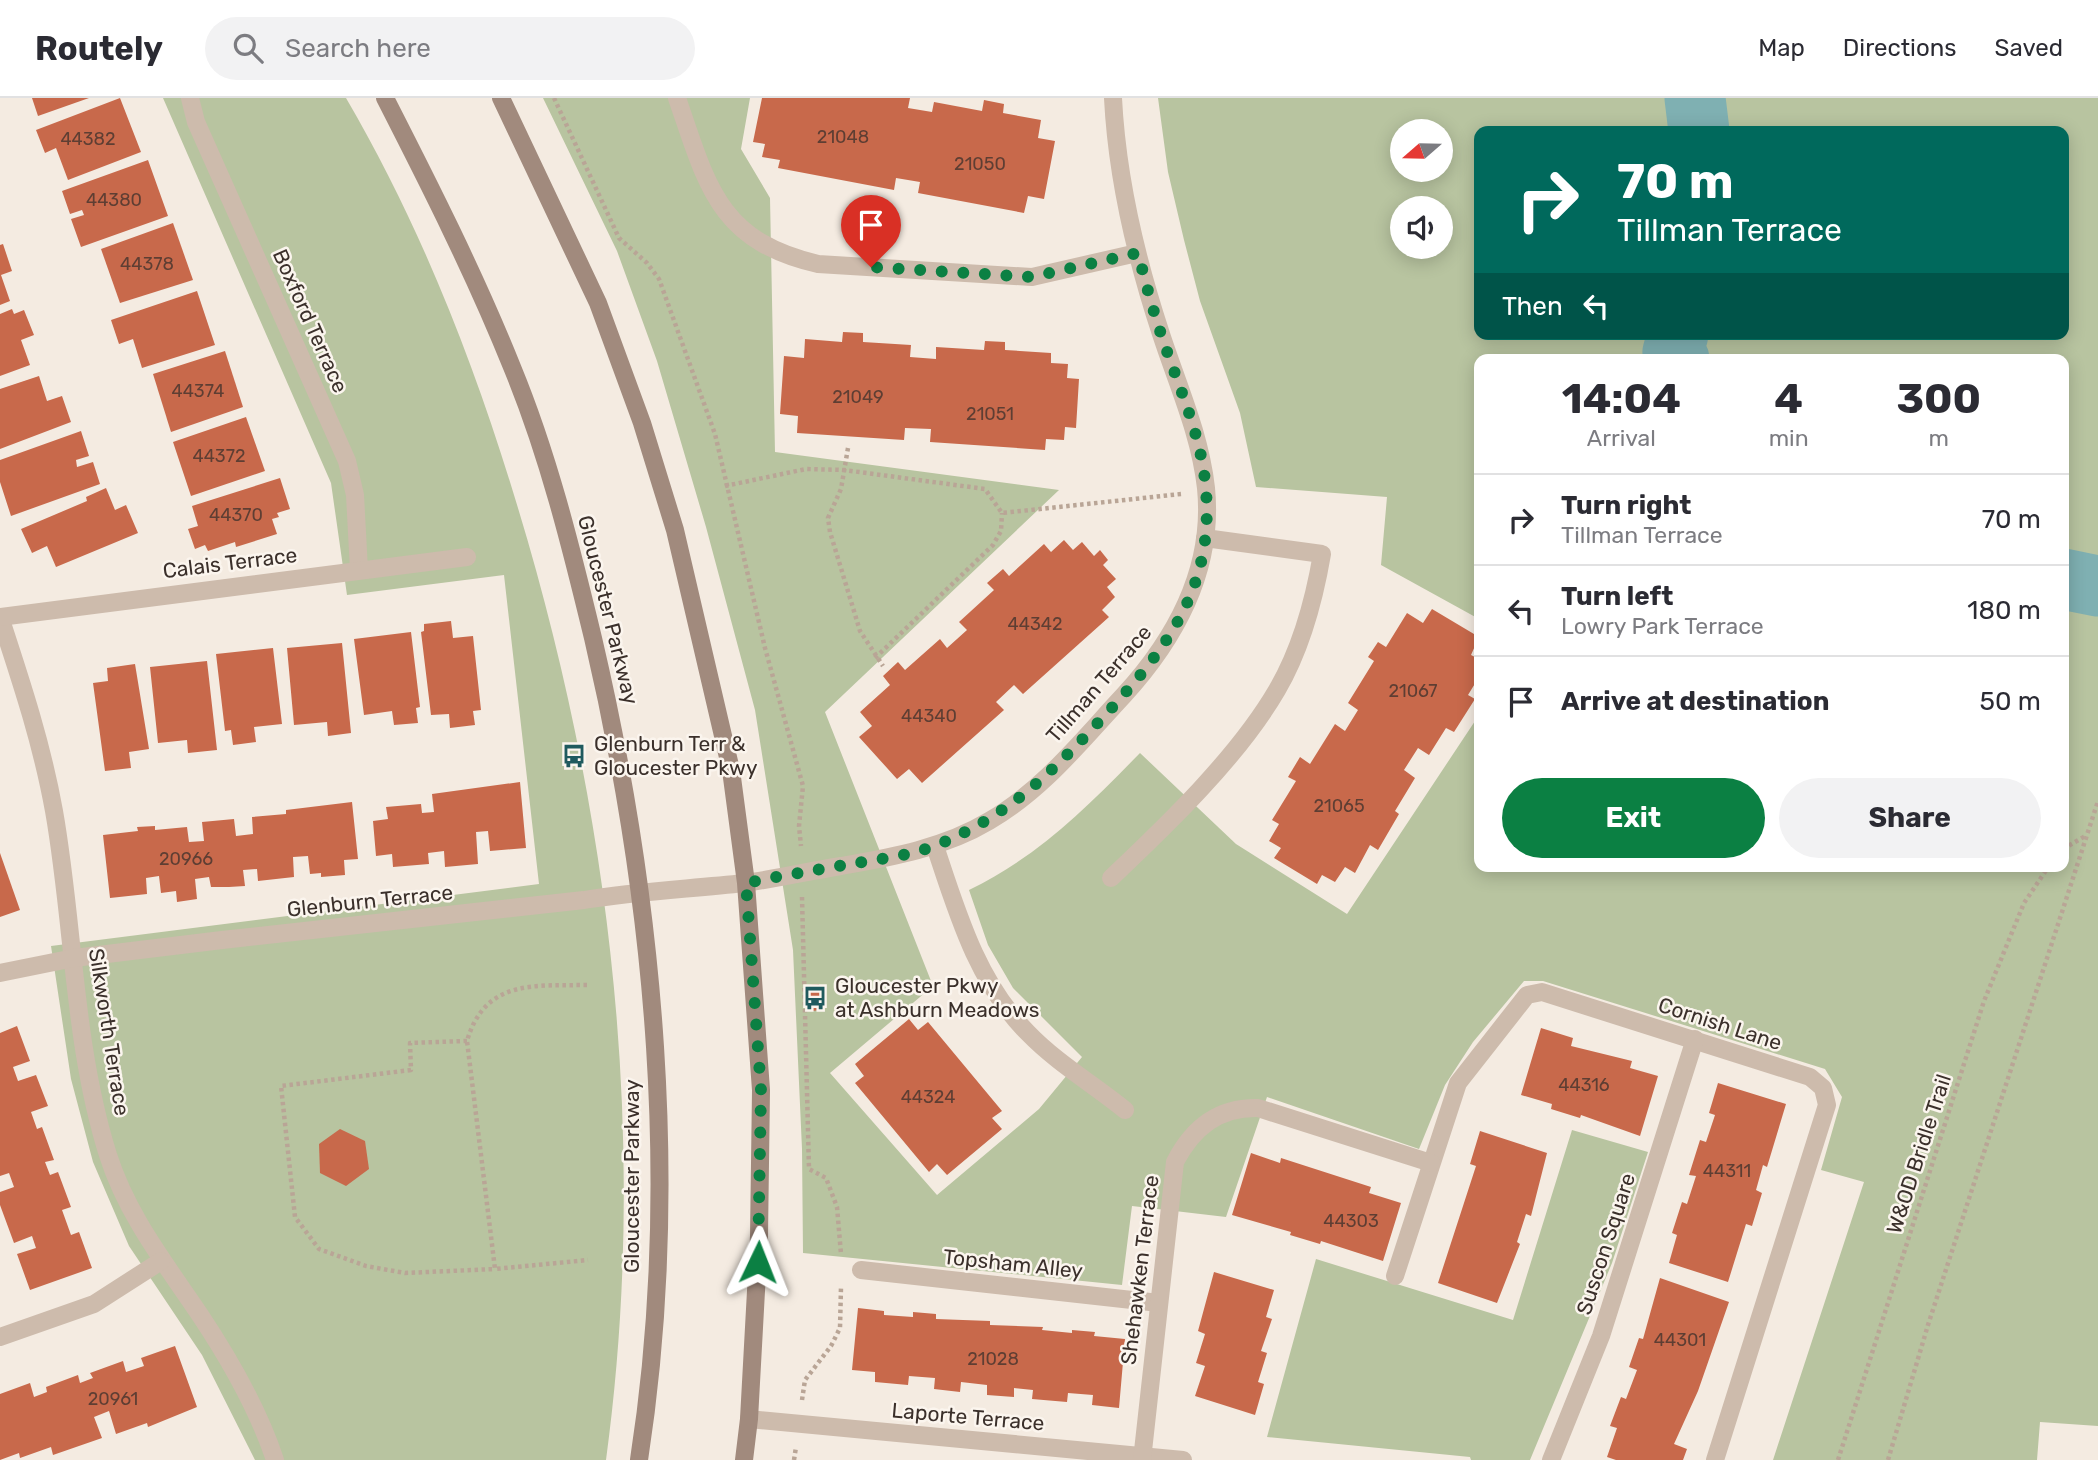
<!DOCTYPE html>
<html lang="en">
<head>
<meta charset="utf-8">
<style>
  :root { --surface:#fff; --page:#f2f2f3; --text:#2b2b33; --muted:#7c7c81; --line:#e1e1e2; --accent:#0b8043 }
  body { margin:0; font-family:Rubik,sans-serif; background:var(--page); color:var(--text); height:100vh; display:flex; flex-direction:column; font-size:26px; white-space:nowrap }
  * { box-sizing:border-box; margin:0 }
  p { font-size:23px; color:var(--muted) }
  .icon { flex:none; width:38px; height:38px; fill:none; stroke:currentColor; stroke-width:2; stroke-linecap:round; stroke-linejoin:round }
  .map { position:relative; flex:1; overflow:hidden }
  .sheet { position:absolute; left:1474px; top:256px; width:595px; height:518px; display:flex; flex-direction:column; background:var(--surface); border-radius:14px; box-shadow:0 4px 18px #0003 }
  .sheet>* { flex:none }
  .top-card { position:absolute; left:1474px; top:28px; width:595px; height:214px; border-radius:14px; box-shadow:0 4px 18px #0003; background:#00695c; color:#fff; overflow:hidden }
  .needle { width:46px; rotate:250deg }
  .buttons { position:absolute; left:1390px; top:21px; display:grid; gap:14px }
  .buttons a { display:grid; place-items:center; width:63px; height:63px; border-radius:50%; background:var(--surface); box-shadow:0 4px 18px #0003; font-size:35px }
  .pin { position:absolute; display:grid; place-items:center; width:60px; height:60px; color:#fff; margin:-72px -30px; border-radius:50% 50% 50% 0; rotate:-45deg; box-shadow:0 0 7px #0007 }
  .pin .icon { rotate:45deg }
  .me { position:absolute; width:77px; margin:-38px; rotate:2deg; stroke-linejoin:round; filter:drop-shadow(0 0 5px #0008) }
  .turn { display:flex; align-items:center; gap:24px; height:147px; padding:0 28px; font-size:32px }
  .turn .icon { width:91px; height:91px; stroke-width:2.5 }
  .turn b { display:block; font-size:49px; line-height:60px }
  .then { display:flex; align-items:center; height:66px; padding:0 28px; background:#0003; gap:14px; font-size:26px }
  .eta { display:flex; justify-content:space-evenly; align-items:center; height:119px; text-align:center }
  .eta b { font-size:42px; font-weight:700; line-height:49px }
  .cta { display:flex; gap:14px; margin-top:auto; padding:14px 28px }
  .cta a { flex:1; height:80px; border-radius:42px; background:var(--accent); color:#fff; font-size:28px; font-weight:700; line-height:80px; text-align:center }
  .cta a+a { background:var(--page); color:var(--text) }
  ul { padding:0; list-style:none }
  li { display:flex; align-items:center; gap:21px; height:91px; padding:0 28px; border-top:2px solid var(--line) }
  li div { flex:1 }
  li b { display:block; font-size:26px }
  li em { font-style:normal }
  header { display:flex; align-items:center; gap:42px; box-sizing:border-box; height:98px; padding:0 35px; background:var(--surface); border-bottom:2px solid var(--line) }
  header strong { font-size:33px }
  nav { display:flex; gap:38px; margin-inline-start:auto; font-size:24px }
  .search { width:490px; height:63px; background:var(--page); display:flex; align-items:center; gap:18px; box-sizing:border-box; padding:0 24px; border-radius:38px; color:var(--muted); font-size:26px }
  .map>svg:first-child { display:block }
  .green { fill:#b8c4a0; fill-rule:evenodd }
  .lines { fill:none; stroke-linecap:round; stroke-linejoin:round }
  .river { stroke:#7fb0b2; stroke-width:61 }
  .building { fill:#c8694b }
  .path { stroke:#b9a596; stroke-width:4.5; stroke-dasharray:3.5 3.5; stroke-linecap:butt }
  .minor { stroke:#cdbbac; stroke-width:18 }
  .secondary { stroke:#a18a7d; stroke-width:18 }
  .route { stroke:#0b8043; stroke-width:12; stroke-dasharray:0 21.6 }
  .labels { text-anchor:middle; stroke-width:5; stroke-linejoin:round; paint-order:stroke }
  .number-label { font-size:18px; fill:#5e3e33 }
  .street-label { font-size:21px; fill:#3b302b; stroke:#fbf5ee }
  .poi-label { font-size:21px; fill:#3b302b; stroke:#fbf5ee; text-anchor:start }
</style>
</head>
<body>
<header>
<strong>Routely</strong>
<div class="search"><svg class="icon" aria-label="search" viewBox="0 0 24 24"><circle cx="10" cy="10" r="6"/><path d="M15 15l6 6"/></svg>Search here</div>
<nav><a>Map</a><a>Directions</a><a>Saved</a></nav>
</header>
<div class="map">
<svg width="2098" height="1362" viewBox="0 0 2098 1362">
  <rect width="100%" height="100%" fill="#f4ebe1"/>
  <g class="green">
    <path d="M 163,0 L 346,0 C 419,125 472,259 514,397 C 610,708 650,1038 606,1362 L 255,1362 L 202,1257 L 129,1148 L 93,1064 L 71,981 L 51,848 L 539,786 L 504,477 L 347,497 L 331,385 Z"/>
    <path d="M 543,0 L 750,0 L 741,51 L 770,100 L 775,354 L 1059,392 L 825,614 L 933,888 L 830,975 L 937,1097 L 1039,1011 L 1082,959 L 1013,890 L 988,847 L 969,792 C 1039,758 1086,710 1140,655 L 1236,746 L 1347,816 L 1479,617 L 1479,768 L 2063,768 L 2063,261 L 1479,261 L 1479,521 L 1381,467 L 1387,399 L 1256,389 L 1240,315 L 1200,203 L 1184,142 L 1168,74 L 1158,0 L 2098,0 L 2098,1328 L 2040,1324 L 2037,1362 L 1773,1362 L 1864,1084 L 1821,1072 L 1842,999 L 1825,971 L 1543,883 L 1524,883 L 1473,944 L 1445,987 L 1419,1051 L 1267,999 L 1226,1119 L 1132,1108 L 1122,1187 L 803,1155 L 802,1051 L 793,852 L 755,612 L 706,429 L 657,263 L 617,153 ZM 1402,33 L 1440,33 L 1440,72 L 1402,72 ZM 1479,33 L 2063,33 L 2063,236 L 1479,236 ZM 1402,110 L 1440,110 L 1440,149 L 1402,149 Z"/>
    <polygon points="1572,1032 1648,1054 1612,1165 1530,1362 1471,1362 1470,1359 1267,1339 1316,1161 1513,1222"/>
  </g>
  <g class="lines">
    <g class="river">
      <polyline points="1695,0 1699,33"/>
      <polyline points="1678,236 1673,254 1679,261"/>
      <polyline points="2063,481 2098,488"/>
    </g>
  </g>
  <g class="building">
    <polygon points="32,0 89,0 38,18"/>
    <polygon points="120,0 141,54 68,82 56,50 45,55 36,32"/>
    <polygon points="762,0 910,0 908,10 932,14 934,4 982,13 984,2 1004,6 1003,15 1041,22 1038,40 1055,43 1044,101 1028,98 1024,115 918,95 920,84 896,80 894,92 778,70 780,62 762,59 765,46 753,44"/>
    <polygon points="148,62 168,118 81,149 71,121 84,117 82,112 70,116 62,93"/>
    <polygon points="173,125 193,182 120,205 101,151"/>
    <polygon points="3,146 12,173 1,177 10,203 0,207 0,147"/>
    <polygon points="197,193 215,247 142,270 133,241 119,246 111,222"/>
    <polygon points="12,211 14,216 24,212 34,237 21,242 30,267 0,278 0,216"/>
    <polygon points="843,234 863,235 863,244 911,247 910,259 936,261 936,249 984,252 985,243 1005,244 1005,252 1051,255 1051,265 1068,266 1067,280 1079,281 1076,330 1065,329 1064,342 1046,341 1045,352 930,344 931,331 905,330 904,342 797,335 798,318 780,316 784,258 804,260 805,241 842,244"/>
    <polygon points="225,253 243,309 171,334 153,276"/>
    <polygon points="39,278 47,303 62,298 71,324 0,351 0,291"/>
    <polygon points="246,319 265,373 191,398 173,344"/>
    <polygon points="81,333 89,358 76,362 77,369 93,364 100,386 11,418 0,384 0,362"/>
    <polygon points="280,380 290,411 277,415 279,419 272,421 277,436 236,449 235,444 208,453 205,447 195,451 188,431 198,428 192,408"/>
    <polygon points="106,390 115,412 126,407 138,435 56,469 47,448 32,455 21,431 87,403 86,399"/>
    <polygon points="1064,442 1073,452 1082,444 1094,458 1100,452 1108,462 1103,467 1116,481 1107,489 1115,499 1102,512 1109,519 1023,596 1014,587 996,604 1004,612 922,685 909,671 897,681 859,639 872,628 860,614 890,587 883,578 898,564 905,572 940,541 947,550 967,532 959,524 994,492 987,485 1003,471 1009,478 1044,446 1051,454"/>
    <polygon points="1432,511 1479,539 1471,557 1479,561 1479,579 1468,597 1475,601 1454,634 1446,630 1429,657 1418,650 1404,672 1415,680 1395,713 1399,716 1378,752 1370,747 1355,775 1345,769 1335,784 1322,777 1317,786 1274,760 1281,750 1269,743 1279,726 1272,722 1296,683 1288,679 1300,659 1310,666 1335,626 1345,633 1358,612 1348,605 1374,563 1368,559 1378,544 1386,549 1407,515 1423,525"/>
    <polygon points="451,523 453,540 473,538 481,612 473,613 475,627 450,630 449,616 431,617 421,534 424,533 424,526"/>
    <polygon points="411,534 420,609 416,610 418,625 394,627 392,613 364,617 354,541"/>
    <polygon points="342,545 351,635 328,638 327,624 294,627 287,550"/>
    <polygon points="273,550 282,626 254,629 256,644 233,647 231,632 225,633 216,556"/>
    <polygon points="207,563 217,652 188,655 187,642 158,645 150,569"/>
    <polygon points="135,566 149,651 129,654 131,670 105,673 93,585 108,583 107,570"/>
    <polygon points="520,684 526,750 490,753 488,733 476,734 478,766 445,769 444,753 428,755 429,766 393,769 392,756 376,758 373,723 388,721 386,709 421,706 422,715 434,714 432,696"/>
    <polygon points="352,704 358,761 344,762 345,777 321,779 321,775 310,776 308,758 293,759 294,779 258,783 257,771 243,772 245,788 229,789 211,789 209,779 195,781 197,801 177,804 176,793 161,795 159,778 146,780 147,796 110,800 103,737 138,733 137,729 155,728 155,732 187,729 189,744 204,743 202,724 234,721 236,738 253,736 252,719 286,716 286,712"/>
    <polygon points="0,755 20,812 0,819"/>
    <polygon points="819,886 821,912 812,913 809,887"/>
    <polygon points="909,921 918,932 928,924 1002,1013 992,1020 1002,1031 947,1077 937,1066 929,1074 855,985 864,978 855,966"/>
    <polygon points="17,928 30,963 13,969 18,983 36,977 48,1008 31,1014 37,1031 42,1029 54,1062 45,1064 50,1077 58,1074 71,1109 62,1112 71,1137 79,1134 92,1170 30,1192 17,1156 36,1150 32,1138 14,1145 0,1107 0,1094 14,1089 9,1075 0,1078 0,935"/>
    <polygon points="1541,930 1573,940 1571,948 1632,963 1630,970 1658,978 1640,1038 1581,1017 1580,1020 1551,1011 1552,1006 1521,997"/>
    <polygon points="1718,985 1786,1006 1767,1069 1763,1067 1756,1092 1762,1095 1752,1128 1746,1126 1728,1184 1669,1165 1677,1137 1672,1135 1682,1104 1687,1106 1696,1078 1689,1077 1700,1042 1706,1044 1715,1017 1709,1015"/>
    <polygon points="340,1031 365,1043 369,1071 346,1088 320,1075 319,1046"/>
    <polygon points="1480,1033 1547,1055 1531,1118 1526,1116 1517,1144 1520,1146 1497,1205 1438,1185 1476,1068 1470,1066"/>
    <polygon points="1251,1055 1280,1065 1281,1060 1371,1089 1369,1095 1401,1105 1383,1163 1321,1143 1320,1146 1290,1137 1291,1134 1232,1117"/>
    <polygon points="1214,1174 1274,1192 1266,1219 1272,1221 1261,1253 1267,1255 1258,1284 1264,1286 1255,1317 1195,1298 1205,1268 1196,1265 1205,1236 1198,1233"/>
    <polygon points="1660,1180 1729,1204 1698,1293 1674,1346 1687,1351 1683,1362 1616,1362 1607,1359 1617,1330 1610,1328 1621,1299 1626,1301 1637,1272 1629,1269 1639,1240 1643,1241"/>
    <polygon points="858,1210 884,1213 884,1217 913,1219 913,1214 936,1216 936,1221 990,1223 990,1227 1043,1229 1042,1232 1072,1235 1072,1232 1095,1234 1094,1238 1125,1241 1119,1310 1092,1307 1093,1297 1068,1295 1067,1304 1032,1301 1033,1292 1014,1290 1014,1299 987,1297 987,1287 961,1284 960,1294 934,1291 935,1280 909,1278 908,1287 875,1284 875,1274 852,1272"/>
    <polygon points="175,1248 197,1309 148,1329 147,1325 116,1336 109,1313 94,1319 102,1340 53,1357 51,1349 20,1360 19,1355 0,1362 0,1296 30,1285 34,1299 47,1294 46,1289 78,1277 80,1285 93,1280 90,1275 123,1263 126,1274 144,1268 141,1260"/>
  </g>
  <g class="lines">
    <g class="path">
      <polyline points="554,0 619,140 647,165 659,181 715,336 765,550 803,688 799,728 801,748"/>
      <polyline points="848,350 841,391 828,420 830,434 860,533 883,568"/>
      <polyline points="725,388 806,371 844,372 985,391 1002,415 1181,396"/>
      <polyline points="875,560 993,447 1001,433 1002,415"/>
      <polyline points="2063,751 2087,737"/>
      <polyline points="802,799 809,1071 826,1080 837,1109 841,1156"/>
      <path d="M 587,887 C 534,888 485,881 467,943 L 495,1171 L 588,1162"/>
      <polyline points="467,943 410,945 411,972 281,988 295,1119 319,1151 366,1168 405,1175 495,1171"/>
      <polyline points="802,1302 805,1282 831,1248 840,1230 841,1189"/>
      <polyline points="794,1362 796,1349"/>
      <polyline points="1838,1362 1984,903 2024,805 2049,768"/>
      <polyline points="1888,1362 1928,1227 2098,703"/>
    </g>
    <g class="minor">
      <polyline points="190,0 196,24 347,363 355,397 359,472"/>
      <path d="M 677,0 C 707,87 718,143 818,166 L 1032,179 L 1137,155"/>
      <path d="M 0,519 C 21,583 42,646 54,713 C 74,826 73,946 108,1057 C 127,1117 165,1165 200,1217 C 230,1262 258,1311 275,1362"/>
      <polyline points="0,519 467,459"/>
      <path d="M 935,748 C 957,814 977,884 1028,935 C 1057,965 1093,986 1125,1012"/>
      <path d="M 1111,780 C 1167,727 1238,659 1277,592 C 1301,551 1314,503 1322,456 L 1205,440"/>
      <path d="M 0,875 L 74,860 L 222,842 L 584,802 C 637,793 690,791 744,785 C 776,781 809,773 841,768 C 892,759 944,750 989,723 C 1043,692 1082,642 1124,597 C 1176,540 1214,470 1206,390 C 1200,336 1178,288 1161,236 C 1136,160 1117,80 1113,0"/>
      <polyline points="861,1172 1159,1205"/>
      <polyline points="1395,1178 1458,985 1527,897 1542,894 1810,979 1823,990 1827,1007 1715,1362"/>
      <polyline points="0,1239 94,1206 161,1163"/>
      <polyline points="749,1321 1183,1362"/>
      <path d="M 1142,1362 L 1175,1064 C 1193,1029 1219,1009 1258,1010 L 1431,1065"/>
      <polyline points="1551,1362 1601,1238 1695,941"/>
    </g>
    <g class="secondary">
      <path d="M 385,0 C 430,88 475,177 512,269 C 548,356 571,449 593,540 C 655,805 681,1091 639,1362"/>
      <polyline points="501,0 598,205 642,325 675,432 731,672 746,785 761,992 759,1138 749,1321 744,1362"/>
    </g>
  </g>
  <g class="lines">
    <path class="route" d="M 758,1164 L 761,992 L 746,785 C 780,778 815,772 850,766 C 879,761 910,758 937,747 C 1005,719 1046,680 1095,628 C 1161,557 1214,496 1206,393 C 1202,337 1178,288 1161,236 C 1152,209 1145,182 1138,155 L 1032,179 L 871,169"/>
  </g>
  <defs>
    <g id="bus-bare" transform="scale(1.89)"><path d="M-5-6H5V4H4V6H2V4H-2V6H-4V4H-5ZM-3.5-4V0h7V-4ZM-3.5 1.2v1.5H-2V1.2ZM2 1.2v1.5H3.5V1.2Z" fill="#1f5a5e" stroke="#fbf5ee" stroke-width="2.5" paint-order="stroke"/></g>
  </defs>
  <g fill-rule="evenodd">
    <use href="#bus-bare" x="574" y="658"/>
    <use href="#bus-bare" x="815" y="900"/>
  </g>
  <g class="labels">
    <g class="number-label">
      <text x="843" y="45">21048</text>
      <text x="88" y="47">44382</text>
      <text x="980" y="72">21050</text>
      <text x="114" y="108">44380</text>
      <text x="147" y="172">44378</text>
      <text x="198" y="299">44374</text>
      <text x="858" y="305">21049</text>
      <text x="990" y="322">21051</text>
      <text x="219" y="364">44372</text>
      <text x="236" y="423">44370</text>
      <text x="1035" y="532">44342</text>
      <text x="1413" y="599">21067</text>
      <text x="929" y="624">44340</text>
      <text x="1339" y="714">21065</text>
      <text x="186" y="767">20966</text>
      <text x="1584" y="993">44316</text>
      <text x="928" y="1005">44324</text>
      <text x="1727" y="1079">44311</text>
      <text x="1351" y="1129">44303</text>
      <text x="1680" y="1248">44301</text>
      <text x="993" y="1267">21028</text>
      <text x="113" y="1307">20961</text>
    </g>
    <g class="street-label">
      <text transform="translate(310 223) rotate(66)" y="7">Boxford Terrace</text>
      <text transform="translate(230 465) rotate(-7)" y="7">Calais Terrace</text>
      <text transform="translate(608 512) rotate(76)" y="7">Gloucester Parkway</text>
      <text transform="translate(1099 586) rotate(-49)" y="7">Tillman Terrace</text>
      <text transform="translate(370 803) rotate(-6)" y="7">Glenburn Terrace</text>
      <text transform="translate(1720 926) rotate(18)" y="7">Cornish Lane</text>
      <text transform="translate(109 934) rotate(81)" y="7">Silkworth Terrace</text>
      <text transform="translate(1919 1056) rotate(-72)" y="7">W&amp;OD Bridle Trail</text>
      <text transform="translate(632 1078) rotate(-90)" y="7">Gloucester Parkway</text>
      <text transform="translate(1606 1146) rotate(-72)" y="7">Suscon Square</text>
      <text transform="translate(1013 1166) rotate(6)" y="7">Topsham Alley</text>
      <text transform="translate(1140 1172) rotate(-83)" y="7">Shehawken Terrace</text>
      <text transform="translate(968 1319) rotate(5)" y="7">Laporte Terrace</text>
    </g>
    <g class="poi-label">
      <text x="594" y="653">Glenburn Terr &amp;<tspan x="594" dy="24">Gloucester Pkwy</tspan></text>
      <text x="835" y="895">Gloucester Pkwy<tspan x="835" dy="24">at Ashburn Meadows</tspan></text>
    </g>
  </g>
</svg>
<div class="buttons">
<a><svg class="needle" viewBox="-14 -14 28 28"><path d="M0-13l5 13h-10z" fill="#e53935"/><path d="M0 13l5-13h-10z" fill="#7c7c81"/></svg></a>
<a><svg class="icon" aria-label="sound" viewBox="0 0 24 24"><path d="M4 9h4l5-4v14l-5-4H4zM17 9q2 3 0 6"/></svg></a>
</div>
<div class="pin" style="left:871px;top:169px;background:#d93025"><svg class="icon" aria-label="arrive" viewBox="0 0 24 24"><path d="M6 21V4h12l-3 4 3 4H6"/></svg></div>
<svg class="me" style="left:758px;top:1164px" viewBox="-20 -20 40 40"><path d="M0-17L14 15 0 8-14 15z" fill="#0b8043" stroke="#fff" stroke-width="4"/></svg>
<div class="top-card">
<div class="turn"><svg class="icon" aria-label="right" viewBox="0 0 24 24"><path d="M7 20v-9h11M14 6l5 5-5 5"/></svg><div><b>70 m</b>Tillman Terrace</div></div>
<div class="then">Then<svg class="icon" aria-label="left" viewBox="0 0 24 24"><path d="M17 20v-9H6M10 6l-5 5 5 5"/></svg></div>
</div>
<section class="sheet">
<div class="eta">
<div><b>14:04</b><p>Arrival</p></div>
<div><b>4</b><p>min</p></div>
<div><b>300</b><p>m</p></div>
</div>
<ul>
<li><svg class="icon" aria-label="right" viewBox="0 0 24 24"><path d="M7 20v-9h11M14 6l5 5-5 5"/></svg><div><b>Turn right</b><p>Tillman Terrace</p></div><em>70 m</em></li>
<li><svg class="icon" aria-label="left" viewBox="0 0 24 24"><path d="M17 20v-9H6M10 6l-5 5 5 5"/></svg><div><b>Turn left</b><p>Lowry Park Terrace</p></div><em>180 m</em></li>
<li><svg class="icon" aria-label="arrive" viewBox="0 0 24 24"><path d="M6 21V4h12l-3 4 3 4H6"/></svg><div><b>Arrive at destination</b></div><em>50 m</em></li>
</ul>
<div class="cta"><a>Exit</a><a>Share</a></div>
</section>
</div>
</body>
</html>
